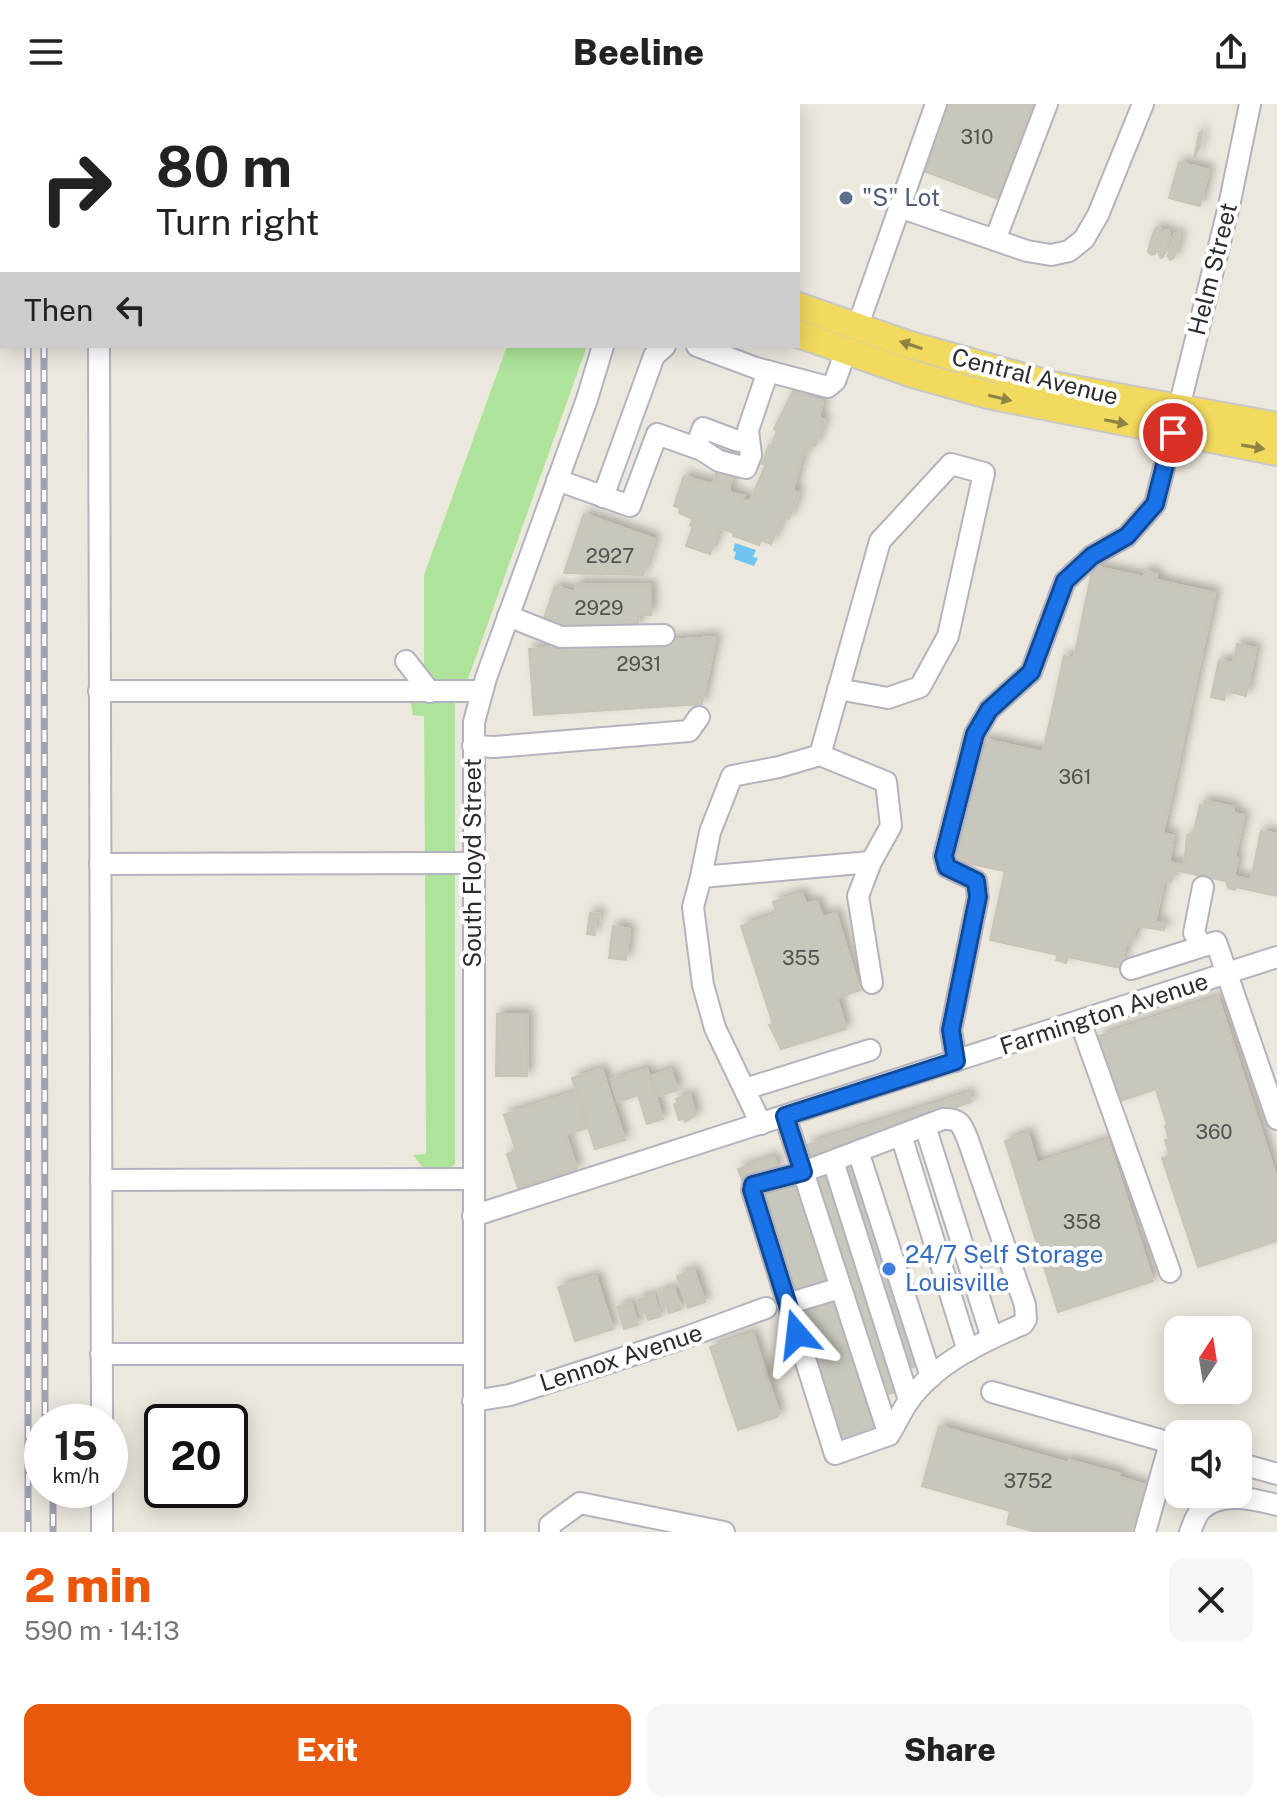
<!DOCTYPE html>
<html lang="en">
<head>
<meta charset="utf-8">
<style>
  :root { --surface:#fff; --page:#f6f6f6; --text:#222; --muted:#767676; --accent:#ea580c }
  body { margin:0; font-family:"Public Sans",sans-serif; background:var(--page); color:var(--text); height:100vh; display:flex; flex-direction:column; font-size:30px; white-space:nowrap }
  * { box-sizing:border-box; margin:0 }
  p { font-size:26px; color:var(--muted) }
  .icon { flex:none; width:44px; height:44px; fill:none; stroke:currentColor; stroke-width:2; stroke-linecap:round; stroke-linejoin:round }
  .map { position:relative; height:1428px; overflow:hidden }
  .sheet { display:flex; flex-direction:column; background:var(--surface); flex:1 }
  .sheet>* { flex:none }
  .banner { position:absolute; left:0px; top:0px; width:800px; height:244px; box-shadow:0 4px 20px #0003; background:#fff; color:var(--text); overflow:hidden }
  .needle { width:52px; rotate:12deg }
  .tools { position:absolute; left:1164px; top:1212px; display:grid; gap:16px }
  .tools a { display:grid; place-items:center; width:88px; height:88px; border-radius:16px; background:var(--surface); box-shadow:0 4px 20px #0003; font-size:40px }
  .speed { position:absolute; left:24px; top:1300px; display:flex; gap:16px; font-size:40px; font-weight:700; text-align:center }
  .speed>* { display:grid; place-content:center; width:104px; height:104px; border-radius:50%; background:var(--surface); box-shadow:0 4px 20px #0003; line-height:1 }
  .speed small { font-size:20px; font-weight:400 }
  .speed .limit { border:4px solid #111; border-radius:12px; background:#fff; color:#111 }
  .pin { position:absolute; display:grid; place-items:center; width:68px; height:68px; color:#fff; margin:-34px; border:4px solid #fff; border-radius:50%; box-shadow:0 2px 8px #0007 }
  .me { position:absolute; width:88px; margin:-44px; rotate:343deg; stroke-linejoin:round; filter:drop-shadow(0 0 6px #0008) }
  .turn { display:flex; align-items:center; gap:28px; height:168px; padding:0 24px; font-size:36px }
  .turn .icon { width:104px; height:104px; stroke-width:2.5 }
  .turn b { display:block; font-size:56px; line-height:68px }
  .then { display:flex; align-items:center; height:76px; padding:0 24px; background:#0003; gap:16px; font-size:30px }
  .round { display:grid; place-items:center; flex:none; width:84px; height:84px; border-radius:16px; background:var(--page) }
  .headline { display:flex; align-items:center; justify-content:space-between; height:136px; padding:0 24px }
  h1 { font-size:48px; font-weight:800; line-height:60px; color:var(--accent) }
  .cta { display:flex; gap:16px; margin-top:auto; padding:16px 24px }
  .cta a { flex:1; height:92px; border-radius:16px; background:var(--accent); color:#fff; font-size:32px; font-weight:800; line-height:92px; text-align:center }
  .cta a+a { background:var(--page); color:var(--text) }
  header { display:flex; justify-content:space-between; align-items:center; height:104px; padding:0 24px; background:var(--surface); font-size:36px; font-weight:800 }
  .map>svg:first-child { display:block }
  .education { fill:#efe6cd }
  .green { fill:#aee49a }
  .water { fill:#70c5f0 }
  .building { fill:#c9c6bc; stroke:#c9c4b7; stroke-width:2; filter:url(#shadow) }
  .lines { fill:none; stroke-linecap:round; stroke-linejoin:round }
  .minor-casing { stroke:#b2b3bf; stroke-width:24 }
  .major-casing { stroke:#c8c8c8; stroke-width:30 }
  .minor { stroke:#fff; stroke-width:20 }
  .major { stroke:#f2da5e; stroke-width:26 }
  .rail-casing { stroke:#a0a2b6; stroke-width:7 }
  .rail { stroke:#fff; stroke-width:4; stroke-dasharray:12; stroke-linecap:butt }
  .oneway { fill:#8f8345 }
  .route-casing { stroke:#114b97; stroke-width:20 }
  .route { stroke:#1a73e8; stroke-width:14 }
  .service-dot { fill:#5c6f8a; stroke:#fff; stroke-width:3 }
  .shop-dot { fill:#3f7fe0; stroke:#fff; stroke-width:3 }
  .labels { text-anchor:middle; stroke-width:8; stroke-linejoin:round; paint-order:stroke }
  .number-label { font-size:20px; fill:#535250 }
  .service-label { font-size:24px; fill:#4e5e75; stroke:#fff; text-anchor:start }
  .street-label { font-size:24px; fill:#2c2c2c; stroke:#fff }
  .shop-label { font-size:24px; fill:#366cbe; stroke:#fff; text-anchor:start }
</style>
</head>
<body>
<header><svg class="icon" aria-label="menu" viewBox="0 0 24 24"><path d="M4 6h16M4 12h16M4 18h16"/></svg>Beeline<svg class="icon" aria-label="share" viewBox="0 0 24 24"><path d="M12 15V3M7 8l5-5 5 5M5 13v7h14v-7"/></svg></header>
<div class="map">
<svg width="1277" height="1428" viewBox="0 0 1277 1428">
  <defs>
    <filter id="shadow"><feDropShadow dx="5" dy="-5" stdDeviation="4" flood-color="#0004"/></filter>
  </defs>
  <rect width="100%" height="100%" fill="#ede8de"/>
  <polygon class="education" points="387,0 675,0 391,2"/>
  <g class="green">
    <polygon points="507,242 587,242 468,575 427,575 417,564 424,562 424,471"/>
    <polygon points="410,594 455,595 455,750 425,752 424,612 413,611"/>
    <polygon points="425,768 455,769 455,1060 450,1065 424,1065 413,1051 426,1050"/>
  </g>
  <polygon class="water" points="735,439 756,446 753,453 758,454 754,462 734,455 736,448 733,447"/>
  <g class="building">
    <polygon points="945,0 1032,0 998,95 921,66"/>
    <polygon points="1202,27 1200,42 1194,55 1199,29"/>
    <polygon points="1179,58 1209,66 1200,102 1169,94"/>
    <polygon points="1158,123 1161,126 1155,150 1151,151 1148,148 1151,136 1155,125"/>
    <polygon points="1168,126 1170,131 1164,152 1161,154 1158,148 1164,127"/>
    <polygon points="1178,129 1180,132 1174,154 1170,156 1168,152 1174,130"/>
    <polygon points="793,287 823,297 819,314 825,316 815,342 810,340 806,350 803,349 793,386 799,389 789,415 784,412 771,440 761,436 759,441 733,432 734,429 720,424 710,450 686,442 693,422 690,421 693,415 679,409 680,404 674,402 684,372 711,380 715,375 730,380 729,388 744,392 742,396 750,397 764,365 765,361 762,360 769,341 772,342 777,327 774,325"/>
    <polygon points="724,346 742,352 730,380 718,377 719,374 715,372"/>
    <polygon points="584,410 655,435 643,471 564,469"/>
    <polygon points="1093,462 1144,473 1145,467 1157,470 1156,476 1215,489 1163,729 1174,732 1169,758 1184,761 1187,731 1193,732 1200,701 1204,702 1205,697 1234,703 1233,709 1244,711 1235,753 1238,754 1234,772 1251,776 1261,727 1277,730 1277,792 1236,783 1235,786 1228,784 1226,777 1174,766 1171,778 1164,776 1155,818 1165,820 1164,826 1136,822 1132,840 1126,839 1121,864 1068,853 1066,859 1056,856 1058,851 990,836 1005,767 956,757 983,635 1043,648 1064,552 1074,554"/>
    <polygon points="577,480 651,481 651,511 639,511 638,522 564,524 543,517 555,482 574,488"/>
    <polygon points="716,533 702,600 534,611 529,545"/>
    <polygon points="1237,540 1256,544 1246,592 1226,587 1224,596 1211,593 1219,556 1233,559"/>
    <polygon points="802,789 806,800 817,797 823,813 836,809 860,886 837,894 846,925 781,945 769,921 773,920 741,822 777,810 773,798"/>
    <polygon points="590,809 600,810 599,818 594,818 595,831 587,830"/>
    <polygon points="613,822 630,825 626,856 609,854"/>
    <polygon points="1218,893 1277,1075 1277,1137 1198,1163 1162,1054 1170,1052 1165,1036 1169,1035 1165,1022 1167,1021 1156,985 1120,997 1099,932"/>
    <polygon points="497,910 528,910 527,972 496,972"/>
    <polygon points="602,965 625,1036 595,1045 572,974"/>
    <polygon points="647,965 663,1015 647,1020 638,991 618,998 611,976"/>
    <polygon points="671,966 678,986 658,992 651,972"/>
    <polygon points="576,988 587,1024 566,1031 577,1065 518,1084 507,1050 516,1047 504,1011"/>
    <polygon points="969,989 971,998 830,1044 831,1048 811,1055 807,1041"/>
    <polygon points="690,991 696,1011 685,1018 684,1014 679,1016 674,1000 678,999 676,995"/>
    <polygon points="1028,1029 1037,1059 1108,1036 1153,1177 1058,1208 1005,1037"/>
    <polygon points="774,1053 778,1065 742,1076 738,1065"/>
    <polygon points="855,1060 919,1261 907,1265 842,1064"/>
    <polygon points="828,1069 898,1287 880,1292 810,1074"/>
    <polygon points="796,1079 828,1179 791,1191 759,1091"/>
    <polygon points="694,1166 705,1198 688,1204 677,1172"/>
    <polygon points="596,1172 613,1225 575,1237 558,1183"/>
    <polygon points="674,1184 682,1205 669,1209 666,1201 662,1203 658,1189"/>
    <polygon points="654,1191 661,1212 648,1216 645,1208 641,1209 637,1196"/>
    <polygon points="833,1195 875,1327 839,1338 797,1207"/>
    <polygon points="631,1199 638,1221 624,1225 617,1203"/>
    <polygon points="753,1229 779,1309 777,1313 738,1326 710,1243"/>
    <polygon points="939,1322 1068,1359 1069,1356 1120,1370 1119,1373 1145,1381 1131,1428 1036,1428 1007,1420 1010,1407 922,1382"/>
  </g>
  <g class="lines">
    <g class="minor-casing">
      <g id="minor">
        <polyline points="99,0 99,2"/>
        <polyline points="693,2 694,0"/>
        <polyline points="899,103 1027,147 1051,151 1069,147 1084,135 1098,111 1143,0"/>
        <polyline points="995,136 1047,0"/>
        <polyline points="857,224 936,0"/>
        <polyline points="99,242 102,1318"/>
        <polyline points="697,242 756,264 828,283 835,277 846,247"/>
        <polyline points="696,343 703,324 735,336 749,338"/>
        <polyline points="557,376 630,402 657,330 702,346 719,357 746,364 751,351 748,326 768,267"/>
        <polyline points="603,393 654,252 665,242"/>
        <polyline points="508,512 561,533 664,531"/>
        <polyline points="406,557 430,588"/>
        <polyline points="99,587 482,587"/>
        <polyline points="473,642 494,643 689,627 699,613"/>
        <polyline points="820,651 886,678 891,722 871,758 858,792 872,879"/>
        <polyline points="100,760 472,759"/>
        <polyline points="701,773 710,728 732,672 779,663 820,651 880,437 951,360 984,369 948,532 920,583 888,594 838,585"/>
        <polyline points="1202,842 1194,829 1203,783"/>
        <polyline points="1131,865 1216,838 1277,1015"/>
        <polyline points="1080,917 1170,1168"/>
        <polyline points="956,957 951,926 978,793 976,777 947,763 944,752 975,630 989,606 1031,568 1065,477 1092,452 1127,432 1155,400 1229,102 1250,0"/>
        <polyline points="745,985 870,946"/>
        <path d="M 785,1012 C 820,1119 854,1225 889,1331 L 835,1350 L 752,1086 L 753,1081 L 803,1068 L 943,1015 C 960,1014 962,1021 968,1036 L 1025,1201 L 1026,1215 L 1023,1220 C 982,1238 935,1259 908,1298 C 901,1308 896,1320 889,1331"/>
        <polyline points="761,1020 715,924 703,881 693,803 701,773 871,758"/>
        <polyline points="925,1022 992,1234"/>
        <polyline points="901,1031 968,1247"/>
        <polyline points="858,1047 931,1273"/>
        <polyline points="833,1057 909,1296"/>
        <polyline points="101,1076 473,1075"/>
        <polyline points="473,1112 1277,853"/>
        <polyline points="787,1200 840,1184"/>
        <polyline points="101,1250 474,1250"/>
        <polyline points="992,1288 1178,1341"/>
        <polyline points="473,1297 510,1291 681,1235 766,1204"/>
        <polyline points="1238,1359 1277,1370"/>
        <polyline points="102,1428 102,1386"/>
        <polyline points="474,1428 474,618 486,574 587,295 603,242"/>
        <polyline points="550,1428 550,1421 580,1399 724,1428"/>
        <polyline points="1145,1428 1170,1339"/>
        <path d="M 1190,1428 C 1193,1421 1196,1410 1202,1405 C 1221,1387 1254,1395 1277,1401"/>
      </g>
    </g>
    <g class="major-casing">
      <g id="major">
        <polyline points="269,0 272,2"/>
        <polyline points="317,0 320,2"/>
        <polyline points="798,202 907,240 1052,281 1277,322"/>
        <polyline points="798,230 913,270 988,291 1277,348"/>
      </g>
    </g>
    <use href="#minor" class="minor"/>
    <use href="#major" class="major"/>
    <g class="rail-casing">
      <g id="rail">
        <polyline points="27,0 27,2"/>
        <polyline points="44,0 44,2"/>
        <polyline points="28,242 28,1428"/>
        <polyline points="44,242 45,1318"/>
        <polyline points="53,1386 53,1428"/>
      </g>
    </g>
    <use href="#rail" class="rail"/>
  </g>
  <defs><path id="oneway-solid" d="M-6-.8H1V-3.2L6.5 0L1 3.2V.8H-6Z" transform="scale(2)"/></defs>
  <g class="oneway">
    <use href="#oneway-solid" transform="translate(911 241) rotate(-162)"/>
    <use href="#oneway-solid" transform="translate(1000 294) rotate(13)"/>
    <use href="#oneway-solid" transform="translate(1116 318) rotate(11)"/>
    <use href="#oneway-solid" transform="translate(1253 343) rotate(10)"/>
  </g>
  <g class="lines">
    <g class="route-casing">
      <polyline id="route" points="797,1230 752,1086 753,1081 803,1068 785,1012 956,957 951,926 978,793 976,777 947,763 944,752 975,630 989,606 1031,568 1065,477 1092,452 1127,432 1155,400 1173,329"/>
    </g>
    <use href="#route" class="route"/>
  </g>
  <circle class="service-dot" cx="846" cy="94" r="8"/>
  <circle class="shop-dot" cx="889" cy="1165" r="8"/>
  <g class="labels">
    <g class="number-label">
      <text x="977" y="40">310</text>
      <text x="610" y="459">2927</text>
      <text x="599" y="511">2929</text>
      <text x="639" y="567">2931</text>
      <text x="1075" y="680">361</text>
      <text x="801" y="861">355</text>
      <text x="1214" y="1035">360</text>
      <text x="1082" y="1125">358</text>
      <text x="1028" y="1384">3752</text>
    </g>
    <g class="service-label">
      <text x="862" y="102">"S" Lot</text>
    </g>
    <g class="street-label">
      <text transform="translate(1213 165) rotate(-76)" y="8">Helm Street</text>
      <text transform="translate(1035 273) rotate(14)" y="8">Central Avenue</text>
      <text transform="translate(473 759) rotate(-90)" y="8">South Floyd Street</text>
      <text transform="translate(1104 910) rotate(-18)" y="8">Farmington Avenue</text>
      <text transform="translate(621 1254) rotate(-18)" y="8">Lennox Avenue</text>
    </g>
    <g class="shop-label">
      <text x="905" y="1159">24/7 Self Storage<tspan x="905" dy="28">Louisville</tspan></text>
    </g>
  </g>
</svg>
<div class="tools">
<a><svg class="needle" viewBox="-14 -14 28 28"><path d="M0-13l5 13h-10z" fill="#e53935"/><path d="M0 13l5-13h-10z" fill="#767676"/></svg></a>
<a><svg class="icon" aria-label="sound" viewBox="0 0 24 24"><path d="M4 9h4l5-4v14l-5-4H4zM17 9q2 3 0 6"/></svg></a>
</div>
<div class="speed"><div>15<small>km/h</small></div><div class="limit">20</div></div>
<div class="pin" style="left:1173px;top:329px;background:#d93025"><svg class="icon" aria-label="arrive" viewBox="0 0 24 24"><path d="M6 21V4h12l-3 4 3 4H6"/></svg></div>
<svg class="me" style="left:797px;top:1230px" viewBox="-20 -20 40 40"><path d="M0-17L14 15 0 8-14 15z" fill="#1a73e8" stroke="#fff" stroke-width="4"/></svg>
<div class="banner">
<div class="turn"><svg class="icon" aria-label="right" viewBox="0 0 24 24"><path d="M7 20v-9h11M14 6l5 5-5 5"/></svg><div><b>80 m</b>Turn right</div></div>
<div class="then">Then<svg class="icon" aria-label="left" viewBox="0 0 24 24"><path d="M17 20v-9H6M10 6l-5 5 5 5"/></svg></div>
</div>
</div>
<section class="sheet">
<div class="headline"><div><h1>2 min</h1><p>590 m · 14:13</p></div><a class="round"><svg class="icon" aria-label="close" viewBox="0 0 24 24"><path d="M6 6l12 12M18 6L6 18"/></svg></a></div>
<div class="cta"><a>Exit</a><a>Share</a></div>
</section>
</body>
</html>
